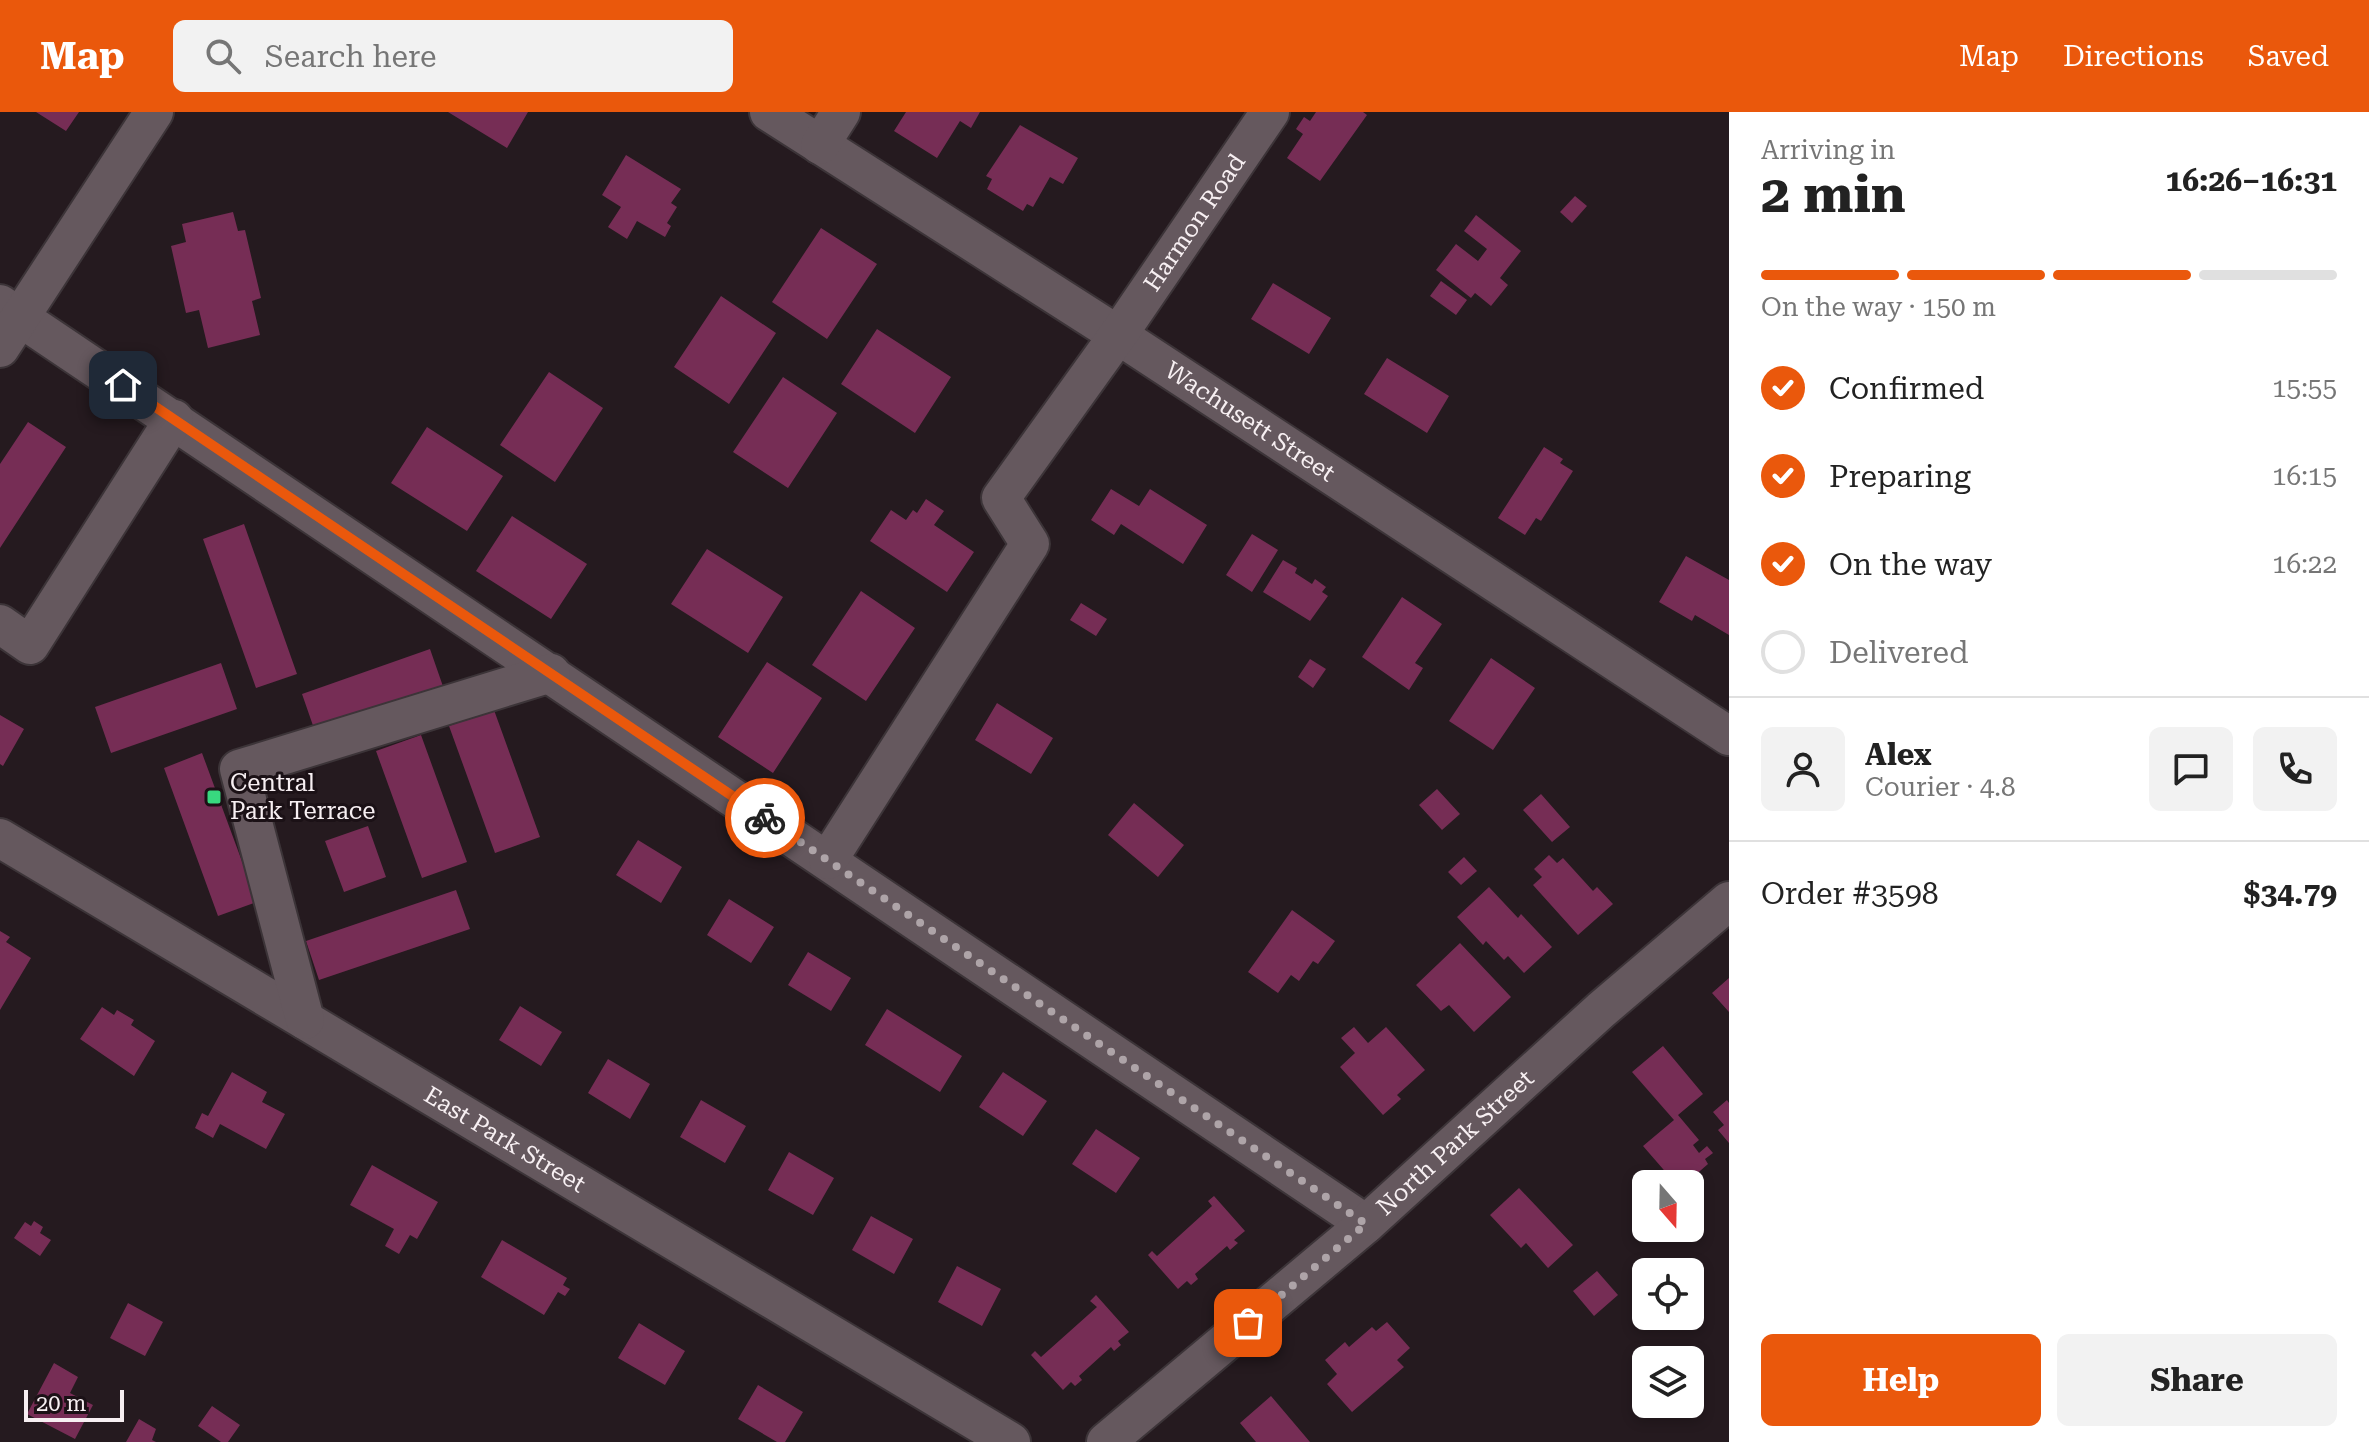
<!DOCTYPE html>
<meta charset="utf-8">
<style>
:root{--surface:#fff;--page:#f2f2f2;--text:#222;--muted:#767676;--line:#e0e0e0;--accent:#ea580c}
body{margin:0;font-family:"Roboto Serif",serif;background:var(--page);color:var(--text);height:100vh;display:flex;flex-direction:column;font-size:30px;white-space:nowrap}
*{box-sizing:border-box;margin:0}
p{font-size:26px;color:var(--muted)}
.icon{flex:none;width:44px;height:44px;fill:none;stroke:currentColor;stroke-width:2;stroke-linecap:round;stroke-linejoin:round}
.map{position:relative;flex:1;overflow:hidden}
.details{display:flex;flex-direction:column;background:var(--surface);width:640px}
.details>*{flex:none}
.needle{width:52px;rotate:160deg}
.controls{position:absolute;left:1632px;top:1058px;display:grid;gap:16px}
.controls a{display:grid;place-items:center;width:72px;height:72px;border-radius:12px;background:var(--surface);box-shadow:0 4px 12px #0003;font-size:40px}
.scale{position:absolute;left:24px;bottom:20px;width:100px;box-sizing:border-box;padding-left:8px;border:4px solid #f7eff2;border-top:0;font-size:22px;line-height:28px;white-space:nowrap;color:#f7eff2;-webkit-text-stroke:6px #1b1116;paint-order:stroke}
.pin{position:absolute;display:grid;place-items:center;width:68px;height:68px;color:#fff;margin:-34px;border-radius:16px;box-shadow:0 4px 12px #0006}
.courier{position:absolute;display:grid;place-items:center;width:80px;height:80px;margin:-40px;border:6px solid #ea580c;border-radius:50%;background:#fff;color:#222;box-shadow:0 2px 10px #0007}
.overview em{font-style:normal;font-weight:700}
.overview div{display:flex;flex-direction:column-reverse}
.overview{display:flex;align-items:center;justify-content:space-between;height:136px;padding:0 32px}
h1{font-size:52px;font-weight:700;line-height:60px}
.bar{display:grid;grid-template-columns:repeat(4,1fr);gap:12px 8px;align-content:center;height:96px;padding:0 32px}
.bar i{height:10px;border-radius:6px;background:var(--line)}
.bar .active{background:var(--accent)}
.bar p{grid-column:span 4}
.line{display:flex;align-items:center;gap:20px;padding:0 32px;border-top:2px solid var(--line)}
.line div{flex:1}
.round{display:grid;place-items:center;flex:none;width:84px;height:84px;border-radius:12px;background:var(--page)}
ol{padding:0 32px;list-style:none}
li{display:flex;align-items:center;gap:24px;height:88px}
li p{margin-inline-start:auto}
li .icon{padding:8px;border-radius:50%;background:var(--accent);color:#fff;stroke-width:4}
li:last-child{color:var(--muted)}
li i{width:44px;height:44px;border:4px solid var(--line);border-radius:50%}
.button{display:flex;gap:16px;margin-top:auto;padding:16px 32px}
.button a{flex:1;height:92px;border-radius:12px;background:var(--accent);color:#fff;font-size:32px;font-weight:700;line-height:92px;text-align:center}
.button a+a{background:var(--page);color:var(--text)}
header{display:flex;align-items:center;gap:48px;box-sizing:border-box;height:112px;padding:0 40px;background:var(--accent);color:#fff}
header strong{font-size:38px}
nav{display:flex;gap:44px;margin-inline-start:auto;font-size:28px}
.search{width:560px;height:72px;background:var(--page);display:flex;align-items:center;gap:20px;box-sizing:border-box;padding:0 28px;border-radius:12px;color:var(--muted);font-size:30px}
main{display:flex;flex:1;min-height:0}
.map>svg:first-child{display:block}
.building{fill:#762d55}
.lines{fill:none;stroke-linecap:round;stroke-linejoin:round}
.minor-casing{stroke:#3c3438;stroke-width:42}
.minor{stroke:#65585e;stroke-width:38}
.done{stroke:#aea4a8;stroke-width:8;stroke-dasharray:0 14.4}
.route{stroke:#ea580c;stroke-width:10}
.poi-dot{fill:#38d87f;stroke:#1b1116;stroke-width:3}
.labels{text-anchor:middle;stroke-width:6;stroke-linejoin:round;paint-order:stroke}
.street-label{font-size:24px;fill:#f7eff2;stroke:#1b1116}
.poi-label{font-size:24px;fill:#f7eff2;stroke:#1b1116;text-anchor:start}
</style>
<header>
<strong>Map</strong>
<div class="search"><svg class="icon" aria-label="search" viewBox="0 0 24 24"><circle cx="10" cy="10" r="6"/><path d="M15 15l6 6"/></svg>Search here</div>
<nav><a>Map</a><a>Directions</a><a>Saved</a></nav>
</header>
<main>
<div class="map">
<svg width="1729" height="1330" viewBox="0 0 1729 1330">
<rect width="100%" height="100%" fill="#251a1f"/>
<path class="building" d="M36,0H79L66,19Z
M448,0H528L507,36Z
M906,0H980L971,16L960,9L937,46L894,19Z
M1316,0H1363L1367,3L1320,69L1287,46L1303,22L1296,17L1304,5L1310,9Z
M1020,13L1078,46L1063,72L1050,65L1033,95L1027,92L1023,99L987,77L992,67L986,64Z
M626,43L681,77L671,91L677,95L667,111L671,114L665,125L637,109L627,127L608,115L621,95L602,83Z
M1575,84L1587,94L1572,111L1560,100Z
M233,100L238,119L245,118L261,186L252,189L260,223L208,236L199,198L186,201L171,134L186,130L182,112Z
M1476,103L1521,139L1500,166L1508,173L1491,194L1475,181L1471,186L1436,158L1456,132L1478,149L1487,137L1464,119Z
M821,116L877,152L827,227L772,190Z
M1441,169L1467,188L1456,203L1430,184Z
M1273,171L1331,206L1309,242L1251,207Z
M721,184L776,221L729,292L674,255Z
M877,217L951,265L915,321L841,272Z
M1387,246L1449,284L1427,321L1364,282Z
M549,260L603,296L555,370L500,333Z
M783,265L837,301L788,376L733,340Z
M28,310L66,335L0,436V352Z
M427,315L503,364L467,419L391,371Z
M1544,335L1563,347L1560,351L1573,359L1541,409L1536,406L1525,423L1498,406Z
M1111,377L1139,394L1150,377L1207,413L1183,452L1121,412L1114,423L1091,408Z
M926,387L944,399L934,413L974,440L947,480L870,429L891,398L906,408L913,398L917,401Z
M512,404L587,452L551,507L476,459Z
M244,412L297,562L256,576L203,427Z
M1252,422L1278,438L1252,480L1226,463Z
M707,437L783,485L748,541L671,492Z
M1686,444L1729,468V523L1695,503L1692,509L1659,490Z
M1283,448L1297,456L1295,461L1312,472L1315,467L1326,475L1322,480L1328,484L1310,509L1263,480Z
M861,479L915,516L866,589L812,553Z
M1402,485L1442,512L1415,551L1423,556L1409,578L1362,545Z
M1081,491L1107,507L1096,524L1070,508Z
M430,537L446,583L318,628L302,582Z
M1491,546L1535,576L1493,638L1449,609Z
M1310,547L1326,557L1313,576L1298,565Z
M767,550L822,586L773,661L718,625Z
M221,551L237,597L111,641L95,595Z
M997,591L1053,626L1031,662L975,628Z
M494,598L540,725L495,741L449,614Z
M0,603L24,617L3,654L0,652Z
M421,623L467,750L422,766L376,639Z
M202,641L257,790L218,804L164,656Z
M1437,677L1460,702L1442,718L1419,693Z
M1541,682L1570,715L1552,730L1523,698Z
M1134,691L1184,733L1158,765L1108,723Z
M368,714L386,765L344,780L325,729Z
M638,728L682,755L661,791L616,763Z
M1549,743L1557,751L1563,746L1593,779L1597,775L1613,792L1578,823L1533,773L1542,765L1534,757Z
M1464,745L1477,759L1461,773L1448,760Z
M1489,775L1518,806L1521,802L1552,835L1524,861L1508,844L1504,848L1486,829L1483,833L1457,805Z
M456,778L470,817L319,868L306,829Z
M729,787L774,815L751,851L707,823Z
M1292,798L1335,829L1318,852L1313,849L1299,869L1291,863L1278,881L1248,860Z
M0,819L10,825L6,830L31,846L0,898Z
M1460,831L1511,885L1474,920L1449,893L1441,899L1416,873Z
M808,840L851,866L831,899L788,873Z
M1729,866V900L1712,881Z
M520,894L562,920L541,954L499,928Z
M102,895L114,903L117,898L134,908L131,913L155,929L134,964L80,927Z
M887,897L962,944L940,980L865,933Z
M1354,915L1368,931L1386,915L1425,958L1397,983L1401,987L1383,1003L1340,955L1355,941L1341,926Z
M1663,934L1703,982L1678,1003L1699,1028L1693,1033L1699,1041L1707,1034L1713,1041L1705,1047L1708,1052L1685,1072H1676L1643,1034L1674,1008L1632,960Z
M608,947L650,972L630,1007L588,981Z
M232,960L267,980L262,990L285,1002L266,1037L220,1012L213,1026L195,1016L202,1001L208,1004Z
M1003,960L1047,989L1023,1024L979,995Z
M701,988L746,1014L725,1051L680,1025Z
M1727,988L1729,991V1031L1718,1018L1724,1013L1713,1000Z
M1096,1017L1140,1046L1116,1081L1072,1052Z
M789,1040L834,1066L813,1103L768,1078Z
M372,1053L438,1090L417,1127L410,1123L399,1142L385,1134L394,1117L350,1093Z
M1519,1076L1573,1133L1548,1156L1526,1131L1521,1136L1490,1103Z
M1214,1084L1245,1119L1234,1128L1238,1131L1230,1138L1227,1134L1195,1162L1198,1167L1191,1173L1187,1169L1178,1177L1148,1143L1152,1139L1157,1144L1212,1094L1208,1089Z
M871,1104L913,1127L894,1162L852,1138Z
M34,1109L43,1115L40,1121L51,1128L40,1144L14,1126L25,1110L31,1114Z
M502,1128L567,1166L563,1173L570,1177L565,1184L558,1180L544,1203L481,1165Z
M957,1154L1001,1177L982,1214L938,1190Z
M1597,1159L1618,1183L1594,1204L1573,1179Z
M1096,1183L1129,1220L1118,1229L1121,1233L1114,1239L1111,1235L1079,1264L1082,1268L1075,1274L1071,1270L1063,1278L1031,1243L1035,1239L1041,1245L1097,1195L1090,1189Z
M128,1191L163,1210L145,1244L110,1226Z
M1387,1210L1410,1236L1397,1248L1404,1255L1352,1300L1327,1272L1337,1262L1325,1248L1345,1230L1349,1235L1372,1215L1376,1219Z
M639,1211L685,1239L665,1273L618,1246Z
M54,1251L78,1265L70,1281L93,1293L75,1327L27,1302Z
M758,1273L803,1300L785,1330H777L738,1307Z
M1271,1284L1310,1330H1256L1240,1311Z
M212,1294L240,1313L228,1330H221L198,1314Z
M139,1307L156,1317L152,1328L156,1330H126Z"/>
<g class="lines">
<g class="minor-casing">
<g id="minor">
<path id="s1" d="M769,0L1118,223L1729,624"/>
<path d="M820,33L841,0"/>
<path d="M0,192L1366,1112"/>
<path d="M0,236L154,0"/>
<path d="M0,512L30,533L174,307"/>
<path id="s2" d="M0,726L1011,1330"/>
<path id="s3" d="M828,748L1030,432L1001,386L1118,223L1270,0"/>
<path d="M305,908L239,657L551,561"/>
<path id="s4" d="M1106,1330L1366,1112L1601,898L1729,789"/>
</g>
</g>
<use href="#minor" class="minor"/>
</g>
<g class="lines">
<path class="done" d="M765,706L1366,1112L1248,1211"/>
<path class="route" d="M123,273L765,706"/>
</g>
<rect class="poi-dot" x="206" y="677" width="16" height="16" rx="4"/>
<g class="labels">
<g class="street-label">
<text dy="8" stroke="none"><textPath href="#s3" startOffset="766">Harmon Road</textPath></text>
<text dy="8" stroke="none"><textPath href="#s1" startOffset="572">Wachusett Street</textPath></text>
<text dy="8" stroke="none"><textPath href="#s2" startOffset="588">East Park Street</textPath></text>
<text dy="8" stroke="none"><textPath href="#s4" startOffset="460">North Park Street</textPath></text>
</g>
<g class="poi-label">
<text x="230" y="679">Central<tspan x="230" dy="28">Park Terrace</tspan></text>
</g>
</g>
</svg>
<div class="controls">
<a><svg class="needle" viewBox="-14 -14 28 28"><path d="M0-13l5 13h-10z" fill="#e53935"/><path d="M0 13l5-13h-10z" fill="#767676"/></svg></a>
<a><svg class="icon" aria-label="locate" viewBox="0 0 24 24"><circle cx="12" cy="12" r="6"/><path d="M12 2v4M12 18v4M2 12h4M18 12h4"/></svg></a>
<a><svg class="icon" aria-label="layers" viewBox="0 0 24 24"><path d="M12 4l9 5-9 5-9-5zM3 14l9 5 9-5"/></svg></a>
</div>
<div class="scale">20 m</div>
<div class="pin" style="left:1248px;top:1211px;background:#ea580c"><svg class="icon" aria-label="bag" viewBox="0 0 24 24"><path d="M5 8h14l-1 12H6zM9 8a3 3 0 0 1 6 0"/></svg></div>
<div class="pin" style="left:123px;top:273px;background:#1f2937"><svg class="icon" aria-label="home" viewBox="0 0 24 24"><path d="M3 11l9-7 9 7M6 9v11h12V9"/></svg></div>
<div class="courier" style="left:765px;top:706px"><svg class="icon" aria-label="bike" viewBox="0 0 24 24"><circle cx="6" cy="16" r="4"/><circle cx="18" cy="16" r="4"/><path d="M6 16l4-8h5l3 8M10 8l3 8H6M13 5h3"/></svg></div>
</div>
<section class="details">
<div class="overview"><div><h1>2 min</h1><p>Arriving in</p></div><em>16:26–16:31</em></div>
<div class="bar"><i class="active"></i><i class="active"></i><i class="active"></i><i></i><p>On the way · 150 m</p></div>
<ol>
<li><svg class="icon" aria-label="check" viewBox="0 0 24 24"><path d="M5 12l5 5 9-10"/></svg>Confirmed<p>15:55</p></li>
<li><svg class="icon" aria-label="check" viewBox="0 0 24 24"><path d="M5 12l5 5 9-10"/></svg>Preparing<p>16:15</p></li>
<li><svg class="icon" aria-label="check" viewBox="0 0 24 24"><path d="M5 12l5 5 9-10"/></svg>On the way<p>16:22</p></li>
<li><i></i>Delivered</li>
</ol>
<div class="line" style="height:144px"><a class="round"><svg class="icon" aria-label="person" viewBox="0 0 24 24"><circle cx="12" cy="8" r="4"/><path d="M4 21q1-7 8-7t8 7"/></svg></a><div><b>Alex</b><p>Courier · 4.8</p></div><a class="round"><svg class="icon" aria-label="chat" viewBox="0 0 24 24"><path d="M4 5h16v11H9l-5 4z"/></svg></a><a class="round"><svg class="icon" aria-label="phone" viewBox="0 0 24 24"><path d="M5 4h4l2 5-3 2q2 4 5 5l2-3 5 2v4C11 20 4 13 5 4z"/></svg></a></div>
<div class="line" style="height:104px"><div>Order #3598</div><b>$34.79</b></div>
<div class="button"><a>Help</a><a>Share</a></div>
</section>
</main>
